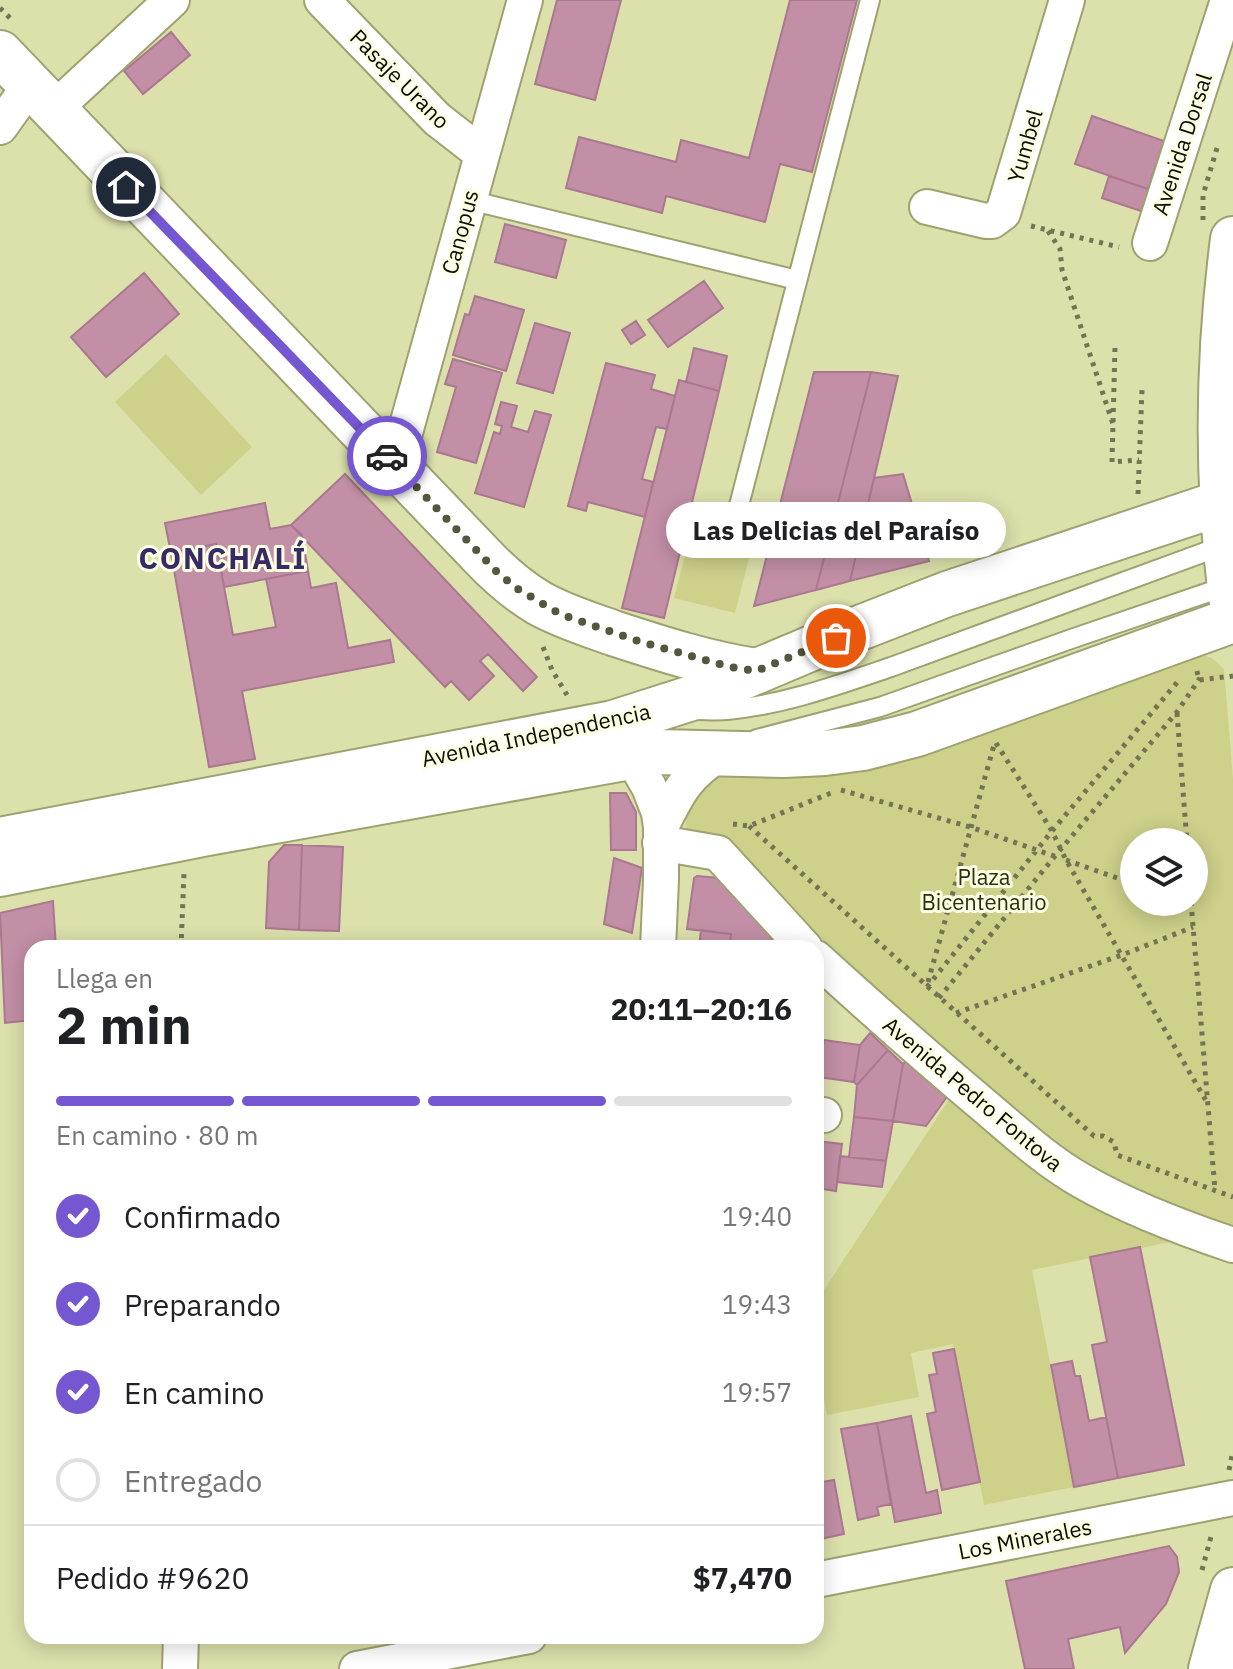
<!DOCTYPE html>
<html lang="es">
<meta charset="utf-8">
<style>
:root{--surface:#fff;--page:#f6f6f6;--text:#202124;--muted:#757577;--line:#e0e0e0;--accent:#7557d1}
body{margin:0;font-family:"IBM Plex Sans",sans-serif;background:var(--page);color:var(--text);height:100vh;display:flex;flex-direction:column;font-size:30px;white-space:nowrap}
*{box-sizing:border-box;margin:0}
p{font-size:26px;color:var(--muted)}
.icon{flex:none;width:44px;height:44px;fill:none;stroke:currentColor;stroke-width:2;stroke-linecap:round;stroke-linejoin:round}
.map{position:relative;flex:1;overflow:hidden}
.sheet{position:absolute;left:24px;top:940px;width:800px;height:704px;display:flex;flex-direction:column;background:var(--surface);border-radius:24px;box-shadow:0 4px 20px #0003}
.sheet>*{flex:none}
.controls{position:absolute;left:1120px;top:828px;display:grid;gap:16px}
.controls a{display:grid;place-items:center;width:88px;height:88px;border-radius:50%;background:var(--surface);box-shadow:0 4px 20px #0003;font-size:40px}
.pin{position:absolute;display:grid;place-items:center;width:68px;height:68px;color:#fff;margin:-34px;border:4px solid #fff;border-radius:50%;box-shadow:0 2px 8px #0007}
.courier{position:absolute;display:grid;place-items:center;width:80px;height:80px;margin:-40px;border:6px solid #7557d1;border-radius:50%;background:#fff;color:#222;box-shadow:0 2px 10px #0007}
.bubble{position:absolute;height:56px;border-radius:28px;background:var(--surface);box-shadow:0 4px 20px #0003;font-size:26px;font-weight:700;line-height:56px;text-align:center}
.headline em{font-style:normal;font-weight:700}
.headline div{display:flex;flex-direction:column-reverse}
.headline{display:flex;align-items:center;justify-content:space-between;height:136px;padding:0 32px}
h1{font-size:52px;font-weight:700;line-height:60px}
.bar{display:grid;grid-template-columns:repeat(4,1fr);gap:12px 8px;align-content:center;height:96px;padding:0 32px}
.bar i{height:10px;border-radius:6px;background:var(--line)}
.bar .on{background:var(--accent)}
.bar p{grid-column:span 4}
.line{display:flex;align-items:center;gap:20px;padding:0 32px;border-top:2px solid var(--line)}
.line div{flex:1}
ol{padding:0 32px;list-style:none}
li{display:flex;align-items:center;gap:24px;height:88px}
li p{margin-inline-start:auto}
li .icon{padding:8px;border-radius:50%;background:var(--accent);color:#fff;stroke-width:4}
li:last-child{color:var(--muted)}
li i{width:44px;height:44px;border:4px solid var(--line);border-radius:50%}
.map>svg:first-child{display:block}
.green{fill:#ced18a;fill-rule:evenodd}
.building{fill:#c28fa6;stroke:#aa788f;stroke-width:2}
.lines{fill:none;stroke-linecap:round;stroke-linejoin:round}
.lane-casing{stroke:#9fa270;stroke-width:22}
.street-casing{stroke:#9fa270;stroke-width:38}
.secondary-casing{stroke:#9fa270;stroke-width:48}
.primary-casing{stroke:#9fa270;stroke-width:48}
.path{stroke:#727454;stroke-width:5;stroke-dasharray:4 6;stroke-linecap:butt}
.lane{stroke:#fff;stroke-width:18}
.street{stroke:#fff;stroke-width:34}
.secondary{stroke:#fff;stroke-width:44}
.primary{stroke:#fff;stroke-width:44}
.done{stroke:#55563c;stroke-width:8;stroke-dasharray:0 14.4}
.route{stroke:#7557d1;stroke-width:10}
.labels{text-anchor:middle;stroke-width:6;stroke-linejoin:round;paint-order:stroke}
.street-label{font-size:22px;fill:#0c0c00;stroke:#fcffe4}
.park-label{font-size:22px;fill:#2e2f0b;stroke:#fcffe4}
.district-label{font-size:30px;font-weight:bold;letter-spacing:2px;fill:#382a65;stroke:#fcffe4}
</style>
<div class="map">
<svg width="1233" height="1669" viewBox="0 0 1233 1669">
<rect width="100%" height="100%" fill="#dce0ab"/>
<path class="green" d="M166,354L252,447L201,495L115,402Z
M691,532L752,547L735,613L674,598Z
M1202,655L1212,658L1224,669L1233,779V1227L1172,1209L1071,1162L891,1008L723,848L685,829C686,827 686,818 686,816C692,801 711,778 724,769L860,773ZM1134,842H1194V902H1134Z
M950,1098L1175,1241L1032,1270L1074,1487L984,1505L953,1344L911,1353L919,1397L827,1415L816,1357V1302Z"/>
<path class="building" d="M557,0H621L595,100L535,84Z
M790,0H857L812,172L780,164L765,222L666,196L662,213L566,188L579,137L676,162L681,140L749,158Z
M171,32L190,55L143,94L124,71Z
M1092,116L1164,141L1148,189L1075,164Z
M1109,176L1157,192L1150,214L1102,198Z
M505,224L566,240L556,278L495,262Z
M144,273L179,314L106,377L71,337Z
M704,281L723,308L668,347L648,320Z
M475,296L524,310L506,371L453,355L465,314L469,315Z
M636,321L645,335L631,344L622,330Z
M535,323L570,333L553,393L517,383Z
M694,348L727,356L719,391L686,382Z
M453,359L502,373L476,463L437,452L456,387L445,384Z
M606,363L655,375L651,389L675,396L667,429L656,427L642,479L653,482L645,517L588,502L586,511L568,506Z
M814,372H871L816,590L754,606Z
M871,372L898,376L850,581L816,590Z
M679,380L719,391L664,618L622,608Z
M501,402L517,406L511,427L528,432L535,411L551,415L524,507L475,493L494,432L500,434L502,426L495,424Z
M345,474L537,677L523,691L488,654L480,661L494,676L469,700L451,681L445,687L291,525Z
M903,474L929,561L850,581L874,478Z
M265,503L270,529L291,525L302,535L308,571L224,587L216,544L171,553L165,523Z
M216,544L233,635L276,627L266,579L308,571L311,588L336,583L348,648L390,640L394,662L242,691L255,759L209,767L171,553Z
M610,793H626L636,812V850H611Z
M284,845H302L299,930L266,928L269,862Z
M302,845L343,847L339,931L299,930Z
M614,858L642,868L632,933L604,924Z
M697,876L720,878L786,948H730L731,934L687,929L694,878Z
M53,901L56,948H32V1020L5,1023L0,913Z
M701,930L731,934L730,948H699Z
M870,1033L888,1050L857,1085L854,1082L860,1045Z
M816,1039L824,1040L817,1084H816Z
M824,1040L860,1045L854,1082L818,1077Z
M888,1050L903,1064L893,1121L854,1117L857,1085Z
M909,1059L949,1094L926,1126L893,1121L903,1064Z
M854,1117L893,1121L886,1161L849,1157Z
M816,1141L842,1144L836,1191L823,1189L822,1205H816Z
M840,1156L886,1161L882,1187L837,1182Z
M1140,1247L1184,1465L1118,1478L1092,1345L1107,1342L1090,1257Z
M954,1349L980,1482L942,1490L927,1414L936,1412L929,1375L937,1374L933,1353Z
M1072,1361L1075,1376H1080L1089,1421L1106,1417L1118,1478L1074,1487L1051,1365Z
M911,1416L926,1493L937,1490L941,1513L895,1522L877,1423Z
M877,1423L891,1504L877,1507L879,1515L858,1520L841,1429Z
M834,1480L844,1534L816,1540V1483Z
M1169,1546L1177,1557L1179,1572L1166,1604L1125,1653L1120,1627L1068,1639L1074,1669H1025L1006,1581Z"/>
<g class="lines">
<g class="lane-casing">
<path id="lane" d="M469,200L797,280
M736,517L870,0
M696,710C706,710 717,711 727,710C783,705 838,685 891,667L1227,544
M757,739L880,707L1074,638L1230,585"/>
</g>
<g class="street-casing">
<path id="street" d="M322,0L437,119L482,154
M53,110L172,0
M0,127L30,85
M927,207L986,221H992L1003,213L1067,0
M1150,243L1228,0
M396,465L525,0
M621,738L649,787L659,813L661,827V880L658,948
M661,827C678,792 687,774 721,753
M660,843L718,853L805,948
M816,958C870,1007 925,1056 981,1103C1013,1130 1045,1160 1082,1181C1129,1208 1182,1228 1233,1245
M816,1114L824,1115
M816,1580L1233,1498
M180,1669L181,1636
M357,1669L529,1636"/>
</g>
<g class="secondary-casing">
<path id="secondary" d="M0,53L482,556C499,574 517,590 539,603C562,616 588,624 613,633C659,648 708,664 756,671"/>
</g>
<g class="primary-casing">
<path id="primary" d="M1233,239C1217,363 1216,487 1233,611
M0,840L613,723L698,696L857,629L947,594L1233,499
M0,874L208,833L658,752L784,755L825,753L863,748L917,734L1233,620
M1211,1669L1233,1590"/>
</g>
<path class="path" d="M0,8L10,18
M1203,220V195L1217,148
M1031,226L1119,247
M1048,231L1060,249L1062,270L1113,424
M1115,348L1112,462L1139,460
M1138,494L1142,389
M543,647L552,670L567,695
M1197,671L1199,680L1233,676
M1177,713L1187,842
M996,743L1052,831L1066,860L1208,1104
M841,790L970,827L1057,857
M733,824L749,826L836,791
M749,826L1094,1136H1103L1114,1142L1117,1155L1233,1197
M1066,860L1134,884
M1191,902L1215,1190
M181,948L184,873
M928,982L994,745
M927,987L1052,831L1180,679
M939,998L1055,856L1177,712L1200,678
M956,1013L1122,955L1193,927
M1229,1470L1233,1451
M1202,1570L1212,1533"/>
<use href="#lane" class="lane"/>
<use href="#street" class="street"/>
<use href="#secondary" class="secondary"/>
<use href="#primary" class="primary"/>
</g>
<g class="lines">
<path class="done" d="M387,456L498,573L518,589L560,614L638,641L730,667L756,671L836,638"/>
<path class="route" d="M126,187L387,456"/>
</g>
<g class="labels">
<g class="street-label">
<text transform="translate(400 79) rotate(45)" y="8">Pasaje Urano</text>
<text transform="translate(1182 144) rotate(-72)" y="8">Avenida Dorsal</text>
<text transform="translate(1025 146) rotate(-74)" y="8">Yumbel</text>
<text transform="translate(460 232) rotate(-75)" y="8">Canopus</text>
<text transform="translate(536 735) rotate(-12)" y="8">Avenida Independencia</text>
<text transform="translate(973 1094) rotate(40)" y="8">Avenida Pedro Fontova</text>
<text transform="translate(1025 1539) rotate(-11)" y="8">Los Minerales</text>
</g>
<g class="park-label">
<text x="984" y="885">Plaza<tspan x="984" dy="25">Bicentenario</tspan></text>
</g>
<g class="district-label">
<text x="223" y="569">CONCHALÍ</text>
</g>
</g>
</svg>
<div class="controls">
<a><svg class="icon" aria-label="layers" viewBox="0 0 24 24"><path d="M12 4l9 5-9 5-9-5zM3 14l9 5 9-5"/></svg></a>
</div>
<div class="pin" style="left:836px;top:638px;background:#ea580c"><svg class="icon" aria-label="bag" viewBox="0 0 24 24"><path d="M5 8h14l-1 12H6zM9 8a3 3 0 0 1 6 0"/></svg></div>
<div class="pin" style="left:126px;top:187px;background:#1f2937"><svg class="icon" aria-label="home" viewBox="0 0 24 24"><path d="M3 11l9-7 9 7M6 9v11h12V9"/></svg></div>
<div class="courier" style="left:387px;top:456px"><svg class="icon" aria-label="car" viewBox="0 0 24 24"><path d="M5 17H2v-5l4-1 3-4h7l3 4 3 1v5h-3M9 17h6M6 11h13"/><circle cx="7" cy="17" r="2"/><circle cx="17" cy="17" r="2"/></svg></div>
<div class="bubble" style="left:666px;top:502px;width:340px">Las Delicias del Paraíso</div>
<section class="sheet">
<div class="headline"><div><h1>2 min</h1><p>Llega en</p></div><em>20:11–20:16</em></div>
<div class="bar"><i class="on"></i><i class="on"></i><i class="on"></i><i></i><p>En camino · 80 m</p></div>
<ol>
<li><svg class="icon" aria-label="check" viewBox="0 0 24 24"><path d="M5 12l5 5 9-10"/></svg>Confirmado<p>19:40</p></li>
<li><svg class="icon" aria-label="check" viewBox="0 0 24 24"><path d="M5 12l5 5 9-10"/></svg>Preparando<p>19:43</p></li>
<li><svg class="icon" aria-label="check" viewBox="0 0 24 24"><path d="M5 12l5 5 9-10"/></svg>En camino<p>19:57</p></li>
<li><i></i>Entregado</li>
</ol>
<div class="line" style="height:104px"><div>Pedido #9620</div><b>$7,470</b></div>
</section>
</div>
